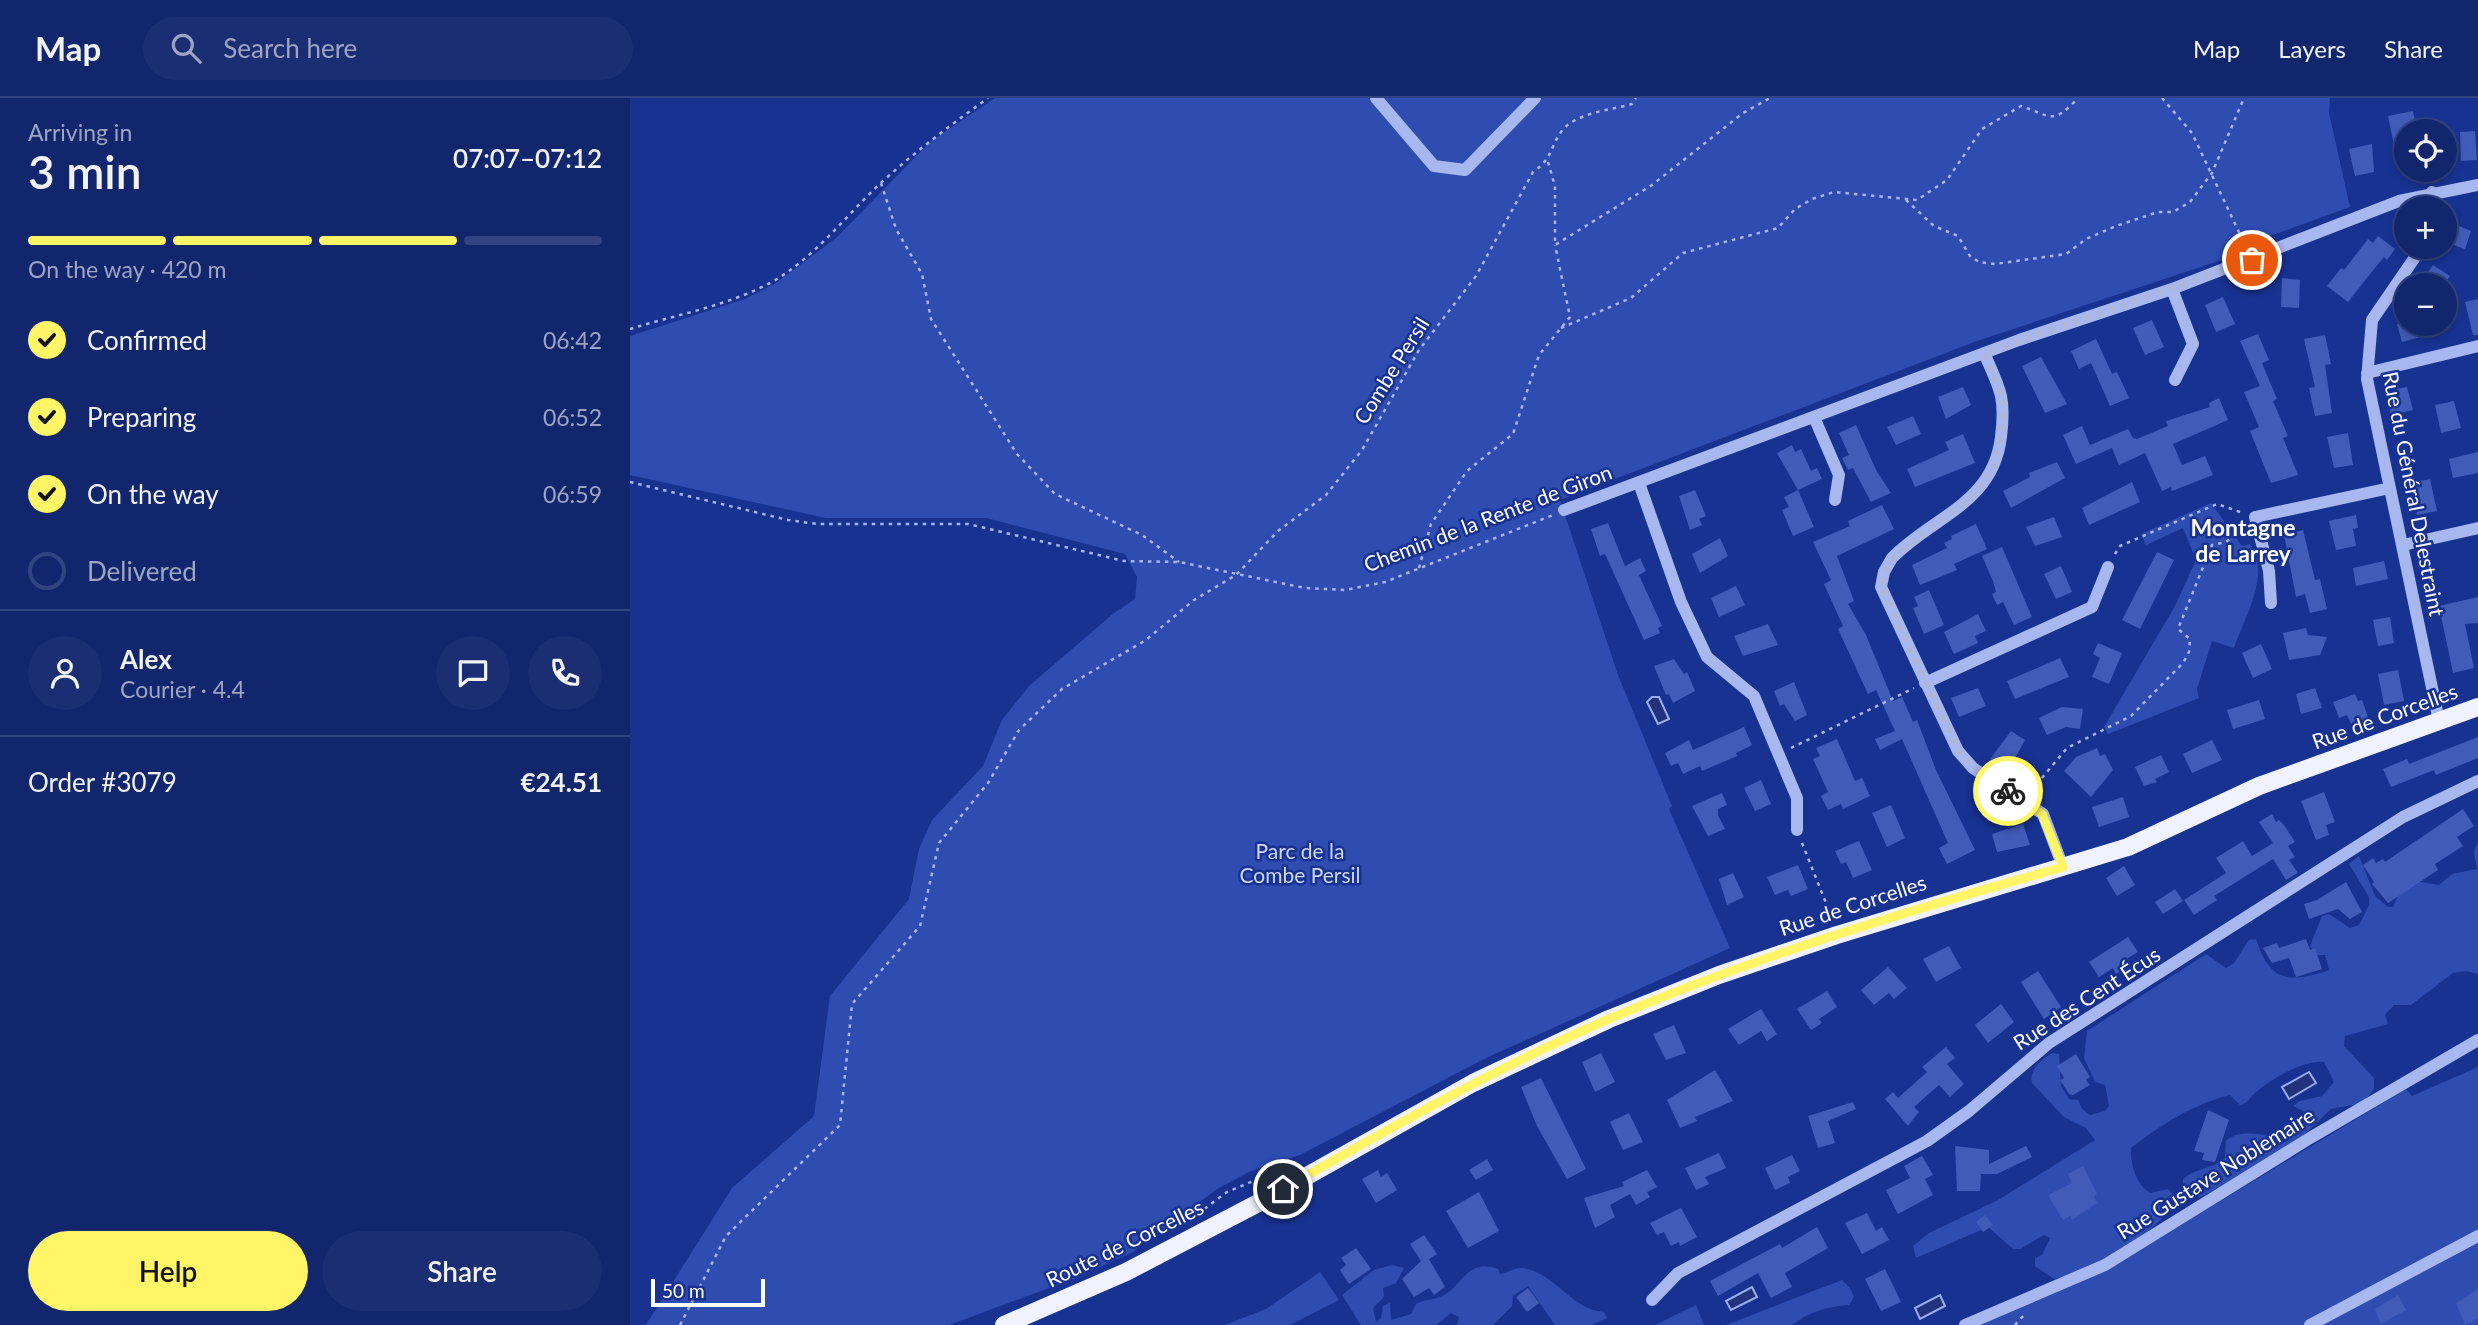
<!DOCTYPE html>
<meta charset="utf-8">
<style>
:root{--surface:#12266e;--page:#1b2e73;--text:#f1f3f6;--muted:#9ca5c2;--line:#314381;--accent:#fff566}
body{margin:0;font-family:Lato,sans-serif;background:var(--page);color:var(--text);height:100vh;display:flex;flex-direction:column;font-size:26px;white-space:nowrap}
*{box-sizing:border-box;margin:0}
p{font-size:23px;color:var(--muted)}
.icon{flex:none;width:38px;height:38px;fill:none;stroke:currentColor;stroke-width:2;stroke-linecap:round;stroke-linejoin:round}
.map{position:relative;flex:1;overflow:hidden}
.details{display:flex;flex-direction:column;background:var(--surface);width:630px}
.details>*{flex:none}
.fabs{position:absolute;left:1764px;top:21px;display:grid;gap:14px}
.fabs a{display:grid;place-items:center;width:63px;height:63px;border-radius:50%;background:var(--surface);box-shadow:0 4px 10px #0003,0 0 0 2px var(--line);font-size:35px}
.scale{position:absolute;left:21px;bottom:18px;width:114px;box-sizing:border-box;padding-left:7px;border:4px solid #fff;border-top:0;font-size:19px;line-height:24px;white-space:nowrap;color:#fff;-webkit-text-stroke:5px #183292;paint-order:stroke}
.pin{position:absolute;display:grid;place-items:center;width:60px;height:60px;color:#fff;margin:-30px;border:4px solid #fff;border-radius:50%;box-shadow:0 2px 7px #0007}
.courier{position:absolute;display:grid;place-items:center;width:70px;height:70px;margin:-35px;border:5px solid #fff566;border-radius:50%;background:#fff;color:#222;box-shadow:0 2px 9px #0007}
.headline em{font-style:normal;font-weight:600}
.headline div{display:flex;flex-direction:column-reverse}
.headline{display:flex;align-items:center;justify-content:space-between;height:119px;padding:0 28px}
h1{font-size:46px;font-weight:600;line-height:52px}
.bar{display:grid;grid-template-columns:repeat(4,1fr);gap:10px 7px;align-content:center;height:84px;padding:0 28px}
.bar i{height:9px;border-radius:5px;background:var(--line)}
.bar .on{background:var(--accent)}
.bar p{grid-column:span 4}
.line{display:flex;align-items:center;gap:18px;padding:0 28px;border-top:2px solid var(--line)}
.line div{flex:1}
.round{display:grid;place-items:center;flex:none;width:74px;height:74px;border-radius:37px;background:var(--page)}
ol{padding:0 28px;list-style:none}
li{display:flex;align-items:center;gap:21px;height:77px}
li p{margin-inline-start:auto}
li .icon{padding:7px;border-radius:50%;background:var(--accent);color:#111;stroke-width:4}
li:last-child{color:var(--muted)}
li i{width:38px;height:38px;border:4px solid var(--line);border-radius:50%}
.cta{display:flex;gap:14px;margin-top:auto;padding:14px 28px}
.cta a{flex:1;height:80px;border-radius:42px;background:var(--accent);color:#111;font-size:28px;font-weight:600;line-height:80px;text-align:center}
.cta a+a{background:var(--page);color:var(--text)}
header{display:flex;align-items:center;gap:42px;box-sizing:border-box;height:98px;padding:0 35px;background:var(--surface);border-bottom:2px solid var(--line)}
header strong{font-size:33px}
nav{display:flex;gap:38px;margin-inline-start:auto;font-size:24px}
.search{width:490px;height:63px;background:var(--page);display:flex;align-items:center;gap:18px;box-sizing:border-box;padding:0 24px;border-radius:38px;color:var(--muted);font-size:26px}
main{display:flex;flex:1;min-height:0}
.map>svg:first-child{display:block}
.green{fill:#2f4cb1}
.water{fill:#20337c;stroke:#9aaff2;stroke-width:2}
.building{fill:#415bb9}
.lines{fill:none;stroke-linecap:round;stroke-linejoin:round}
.path{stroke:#a7b8f0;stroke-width:2.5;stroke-dasharray:3.5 5;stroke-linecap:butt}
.minor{stroke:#a7b8f0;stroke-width:12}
.major{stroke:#f0f2ff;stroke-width:18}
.done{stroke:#aeb7d9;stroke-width:7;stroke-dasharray:0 12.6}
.route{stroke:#fff566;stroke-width:9}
.labels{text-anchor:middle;stroke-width:5;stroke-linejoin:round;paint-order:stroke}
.street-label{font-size:21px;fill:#fff;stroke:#183292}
.park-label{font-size:21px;fill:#ced8fb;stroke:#183292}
.neighbourhood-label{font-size:23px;font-weight:bold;fill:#fff;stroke:#183292}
</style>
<header>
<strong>Map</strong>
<div class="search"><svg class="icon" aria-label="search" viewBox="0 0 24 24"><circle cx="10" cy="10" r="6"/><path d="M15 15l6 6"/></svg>Search here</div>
<nav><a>Map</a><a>Layers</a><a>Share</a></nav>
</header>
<main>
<section class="details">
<div class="headline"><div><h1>3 min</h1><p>Arriving in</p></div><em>07:07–07:12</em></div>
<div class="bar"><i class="on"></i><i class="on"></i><i class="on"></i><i></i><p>On the way · 420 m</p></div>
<ol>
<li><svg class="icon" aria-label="check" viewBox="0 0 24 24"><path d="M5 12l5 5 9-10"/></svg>Confirmed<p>06:42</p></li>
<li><svg class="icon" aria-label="check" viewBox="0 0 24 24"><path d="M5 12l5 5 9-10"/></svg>Preparing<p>06:52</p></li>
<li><svg class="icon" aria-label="check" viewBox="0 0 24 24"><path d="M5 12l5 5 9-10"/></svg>On the way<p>06:59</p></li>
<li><i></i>Delivered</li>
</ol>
<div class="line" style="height:126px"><a class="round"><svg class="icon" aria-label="person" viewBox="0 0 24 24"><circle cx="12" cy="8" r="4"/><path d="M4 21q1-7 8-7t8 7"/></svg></a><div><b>Alex</b><p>Courier · 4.4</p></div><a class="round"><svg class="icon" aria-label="chat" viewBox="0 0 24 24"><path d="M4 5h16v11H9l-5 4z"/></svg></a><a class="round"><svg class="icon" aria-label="phone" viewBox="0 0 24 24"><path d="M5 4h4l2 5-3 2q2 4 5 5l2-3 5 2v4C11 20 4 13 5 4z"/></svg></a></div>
<div class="line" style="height:91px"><div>Order #3079</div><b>€24.51</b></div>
<div class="cta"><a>Help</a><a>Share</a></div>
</section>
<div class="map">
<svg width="1848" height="1227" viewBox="0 0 1848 1227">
<rect width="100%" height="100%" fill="#183292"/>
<path class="green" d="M365,0H1700L1699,15L1720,109L1615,147L1616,154L1347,243L930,402L988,577L1042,708L1039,711L1100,850L854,961L670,1057L621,1073L587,1091L503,1154L444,1181L319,1227H16L102,1090L184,1018L200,898L279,801L289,751L302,722L353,668L372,622L399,588L484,515L505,501L507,479L495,456L356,420H196L0,377V238L115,201L146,185L206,140L300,44Z
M1581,405L1612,448L1620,446C1642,474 1614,521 1604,550L1582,543L1567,591L1569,600L1478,636L1474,629L1545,508L1566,462L1553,430L1516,447L1511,436Z
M1848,743V876L1836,873L1823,875L1781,907H1764L1755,917L1758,926L1715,938L1714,948L1744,980V991L1733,1005L1701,1011L1664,1047L1571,1099L1559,1098L1553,1091V1081C1565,1070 1583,1071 1595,1060L1596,1043C1610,1029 1632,1039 1649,1037L1653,1028L1675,1020V1014L1663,1008L1670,1003L1692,998L1704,984L1694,964C1673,962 1638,982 1623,997C1617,1003 1618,1005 1610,1007L1600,997C1563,1006 1531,1027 1501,1050C1500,1066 1506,1086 1520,1095L1538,1091L1544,1098L1546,1107C1513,1141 1471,1172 1424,1181L1405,1168V1160L1412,1157L1420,1140L1414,1137L1390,1151H1383L1358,1129L1286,1160L1283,1148L1299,1135L1368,1102L1465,1042L1456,1030L1434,1019L1402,985C1399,971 1411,962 1422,955L1429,956L1431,988L1439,1001L1448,1002L1452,1011L1460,1017L1475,1013L1479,1008L1475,987L1465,984L1454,960L1457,933L1576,856L1596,870L1604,865L1619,842L1626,841C1640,885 1660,885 1699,872L1695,857H1686L1680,848L1692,818L1699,816L1720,830L1729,827L1739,807V799L1719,766L1729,758L1745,798L1758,809H1763L1774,784L1779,782L1809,787L1822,776L1847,771L1844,754Z
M1848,969V1227H1346L1473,1174L1776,991L1782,998Z
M762,1167L774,1170L766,1185L753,1190L754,1199L743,1210L746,1224L751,1220L753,1208L760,1205L761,1222L781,1216L786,1206C795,1201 804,1202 812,1198C833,1189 835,1160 868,1171L870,1176C877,1175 885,1169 892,1170C925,1174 941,1212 974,1214L977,1220L962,1227H925L898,1188L883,1198L882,1208L863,1227H827L829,1219L821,1215L806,1227H731L712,1197L744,1172Z
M690,1174L709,1202L660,1227H595L636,1211Z
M1212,1182L1220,1190L1224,1199L1219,1207C1200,1208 1178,1214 1162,1227H1096Z
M1066,1207L1074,1227H1025Z"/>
<path class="water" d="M1022,599H1029L1039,621L1028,626L1017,604Z
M1679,974L1686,985L1659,1001L1652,989Z
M1122,1189L1127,1199L1101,1212L1096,1203Z
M1310,1197L1315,1208L1290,1221L1285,1210Z"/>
<path class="building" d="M1783,13L1787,33H1776V44L1764,47L1758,18Z
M1845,33L1847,62L1831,63L1830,34Z
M1742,46L1744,74L1725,78L1719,51Z
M1817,123L1841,133L1835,151L1815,144Z
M1748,138L1765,151L1757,162L1754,159L1744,171L1718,204L1697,188L1711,170L1714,172L1738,141L1743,145Z
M1803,167L1820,178L1813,187H1789Z
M1652,180L1670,182L1669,210L1651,209Z
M1593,199L1605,226L1586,234L1575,207Z
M1848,201V237H1843L1835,204Z
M1522,222L1534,249L1515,257L1503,230Z
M1767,226H1788L1791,239L1772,244Z
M1628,236L1639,262L1632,265L1647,301L1643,303L1658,338L1653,340L1668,377L1641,385L1620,333L1629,329L1614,294L1630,288L1610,243Z
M1695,237L1701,266L1695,267L1702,315L1685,318L1679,290L1685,289L1674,241Z
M1466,241L1482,276L1487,274L1499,300L1480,308L1461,265L1449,271L1441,253Z
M1411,259L1437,306L1415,315L1392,268Z
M1333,289L1341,307L1316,321L1308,299Z
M1777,289L1783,312L1761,317L1756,293Z
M1589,300L1598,322L1543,346L1552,367L1575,358L1583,377L1542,393L1541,389L1532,393L1515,355L1489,367L1482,350L1446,366L1433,337L1452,328L1460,347L1498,331L1503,340L1507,341L1538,328L1536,323L1580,309L1579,305Z
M1824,303L1831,330L1811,335L1805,307Z
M1283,318L1291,336L1266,347L1257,329Z
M1226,327L1246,372L1261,395L1241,404L1223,370L1218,372L1212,360L1219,357L1209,335Z
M1718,335L1723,367L1704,370L1697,339Z
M1333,336L1345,365L1285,389L1277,371L1319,352L1315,344Z
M1162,347L1165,354L1171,351L1181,373L1187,370L1192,381L1168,392L1184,429L1163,438L1152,412L1159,409L1154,399L1168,392L1147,355Z
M1848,354V375L1823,380L1819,361Z
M1427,364L1435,380L1381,410L1373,393L1400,379L1399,375Z
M1800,381L1807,413L1787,417L1780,385Z
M1502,384L1510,404L1459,427L1452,410Z
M1065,392L1076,418L1069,421L1072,427L1060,432L1049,398Z
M1252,407L1264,431L1207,458L1224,503L1218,506L1236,537L1263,603L1272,599L1283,624L1287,622L1306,672L1345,752L1317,766L1309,750L1318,745L1272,641L1250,652L1245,641L1265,633L1246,592L1238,596L1208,531L1213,528L1194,486L1201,482L1183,444L1220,428L1218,423Z
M1726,417L1728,430L1723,431L1726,448L1706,452L1699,423Z
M1424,419L1432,439L1405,448L1396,429Z
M978,425L995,468L1010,460L1016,473L1009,477L1032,528L1028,530L1030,535L1014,542L975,456L970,458L961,431Z
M1346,426L1357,451L1324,466L1327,472L1290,487L1282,467L1317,450L1314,445L1322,441L1321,438Z
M1673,432L1685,482L1690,481L1697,511L1680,515L1675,496L1666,499L1654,437Z
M1090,440L1098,458L1070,475L1062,456Z
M1372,449L1402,519L1384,527L1373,504L1367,507L1362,496L1366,494L1363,483L1352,458Z
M1527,454L1544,462L1510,531L1492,522Z
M1754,463L1758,481L1726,488L1723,470Z
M1431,468L1442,494L1426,501L1414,476Z
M1106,488L1115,507L1089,519L1081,500Z
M1299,492L1314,527L1294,536L1283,510L1288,508L1284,499Z
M1848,499V525L1835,526L1844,570L1823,575L1809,508Z
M1348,516L1356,533L1345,538L1348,545L1324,556L1314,534Z
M1760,519L1764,545L1748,548L1743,522Z
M1138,526L1148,547L1113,558L1104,538Z
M1676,530L1678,537L1697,539L1690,557L1659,562L1653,535Z
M1468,545L1492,555L1479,586L1462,579L1470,560L1463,556Z
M1631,546L1642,571L1623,580L1612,555Z
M1430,560L1439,579L1385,601L1377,583Z
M1044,561L1054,576L1057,574L1065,593L1043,605L1039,596L1036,597L1024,568Z
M1768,572L1774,603L1754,607L1748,576Z
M1164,584L1177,617L1165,623L1154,606L1150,608L1144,593Z
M1348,590L1356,608L1329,619L1321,600Z
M1685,590L1692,610L1671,616L1666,596Z
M1725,596L1728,603L1732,602L1739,622L1722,628L1717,617L1709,620L1703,604Z
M1629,602L1635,621L1603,631L1597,612Z
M1432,609L1453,611L1450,631L1436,629L1417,637L1409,620Z
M1114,629L1122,647L1106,655L1107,658L1072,673L1070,668L1053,676L1048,665L1041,668L1035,655L1059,642L1063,652Z
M1381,633L1395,642L1378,673L1360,661Z
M1848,639V660L1806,677L1804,672L1761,689L1753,671L1777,661L1779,666Z
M1207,641L1225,683L1232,680L1240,698L1213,711L1211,706L1198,712L1191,698L1198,694L1183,661L1190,658L1186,650Z
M1582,642L1592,662L1562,675L1553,656Z
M1467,650L1470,658L1475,656L1483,672L1461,699L1434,673L1446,659Z
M1531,657L1539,674L1525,681L1527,684L1514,688L1505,669Z
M1131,682L1141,706L1125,713L1114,690Z
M1694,694L1705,724L1696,727L1699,737L1686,742L1671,703Z
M1092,695L1097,707L1088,711V717L1095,731L1078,738L1062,708Z
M1493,699L1499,719L1469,729L1462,709Z
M1261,707L1275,740L1257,749L1242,715Z
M1833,711L1844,728L1827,739L1833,748L1805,766L1808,772L1758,805L1742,786L1744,784L1733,767L1743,760L1746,765L1753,761L1755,764Z
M1642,716L1646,724L1649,722L1654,727L1665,744L1658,748L1665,759L1659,762L1668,775L1656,782L1643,761L1584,798L1587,802L1564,817L1554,802L1596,775L1586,760L1613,743L1622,758L1643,745L1629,724Z
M1393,726L1400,747L1367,754L1362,736Z
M1229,743L1242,772L1223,780L1216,764L1211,766L1205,753Z
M1168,767L1178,791L1161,798L1158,792L1145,797L1137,779Z
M1494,768L1505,787L1487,798L1476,780Z
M1103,775L1114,799L1097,807L1089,781Z
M1716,784L1732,814L1720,821L1708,811L1679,821L1674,806L1687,802Z
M1545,791L1553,803L1533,816L1525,804Z
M1498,839L1508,854L1495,862L1499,868L1486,876L1483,870L1469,879L1459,864Z
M1676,841L1680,852L1685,850L1692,871L1666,879L1659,860L1642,865L1633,850L1647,845L1649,850Z
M1319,848L1331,870L1306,884L1293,861Z
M1258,869L1277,890L1264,901L1259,895L1244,907L1231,892Z
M1408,873L1431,909L1414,921L1391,884Z
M1197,893L1207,909L1189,921L1192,925L1181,932L1167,911Z
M1371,906L1384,924L1358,945L1345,927Z
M1131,911L1147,936L1137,943L1131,933L1109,947L1098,931Z
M1044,927L1056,955L1036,962L1023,936Z
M1316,949L1325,960L1317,966L1334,986L1320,999L1309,987L1284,1009L1289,1014L1278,1028L1255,1001L1263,994L1268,1000L1297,974L1292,969Z
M971,955L985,984L965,994L952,964Z
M1446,956L1460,979L1456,982L1460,987L1443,997L1439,996L1430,982L1434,980L1427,968Z
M1085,972L1103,1003L1065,1019L1067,1023L1050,1030L1037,1002Z
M911,980L956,1071L937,1081L907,1028L891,989Z
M1223,1004L1226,1011L1198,1023L1205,1045L1188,1050L1178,1018Z
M1578,1012L1599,1022L1585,1064L1572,1062L1574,1055L1564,1053Z
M999,1015L1013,1044L993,1052L980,1024Z
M1325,1048L1359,1052V1066L1396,1048L1402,1059L1367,1076H1351L1350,1093H1327Z
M1089,1055L1096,1070L1075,1079L1079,1086L1066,1092L1055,1070Z
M1162,1057L1170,1073L1158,1079L1160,1085L1145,1092L1135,1070Z
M1292,1058L1303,1077L1295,1081L1303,1097L1268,1116L1256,1092L1280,1080L1274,1068Z
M857,1061L863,1072L846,1082L839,1072Z
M1453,1068L1467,1096L1464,1098L1467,1105L1442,1122L1440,1118L1433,1122L1418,1097L1442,1085L1438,1076Z
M748,1072L751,1079L757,1075L767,1092L746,1105L732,1081Z
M1017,1072L1027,1089L1017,1094L1020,1099L1006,1107L1000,1096L980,1107L985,1119L965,1130L954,1100L994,1088L992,1084Z
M849,1094L869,1133L838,1150L816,1113Z
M1051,1110L1067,1139L1050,1148L1049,1144L1041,1148L1034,1134L1027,1137L1020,1125Z
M1237,1115L1246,1133L1252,1129L1259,1142L1232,1156L1215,1125Z
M1355,1117L1363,1127L1353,1134L1346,1124Z
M1187,1129L1198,1150L1155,1175L1162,1189L1141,1200L1128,1175L1088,1198L1080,1183L1150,1146L1152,1150Z
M794,1137L807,1156L799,1161L815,1189L804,1197L799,1190L784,1199L772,1181L791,1163L780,1146Z
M726,1150L741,1171L719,1186L710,1172L716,1167L711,1160Z
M1255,1171L1271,1204L1251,1213L1235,1181Z
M898,1190L909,1205L897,1214L886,1199Z
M1848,1191V1220L1835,1227L1826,1205Z
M1768,1197L1776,1212L1751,1226L1745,1211Z"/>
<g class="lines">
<path class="path" d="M1532,0L1562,35L1616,149
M918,64L925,88V147L1022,87L1113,15L1140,0
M251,85L266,131L292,176L301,221L387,356L425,396L512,437L549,464
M1276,102L1304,128L1328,138L1340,158L1349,164L1365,166L1436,156L1456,141L1486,128L1528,114H1543L1560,104L1582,75L1614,0
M931,230L1001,200L1053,155L1148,130L1165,111L1182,101L1204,94L1287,102L1317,82L1352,31L1391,8C1421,18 1422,28 1448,0
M0,231C48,216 103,207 147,181C189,155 217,116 253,83C286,53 322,26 358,0
M0,384L158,422L187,426H338L494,463L549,464L675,490L715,492L755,484L923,417
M1485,456L1490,448L1587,406L1613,415
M789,470L801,426L837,373L883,336L909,257L940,219L925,147
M1161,650L1284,590
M1401,693L1437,650L1501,618L1553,565L1559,554L1560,541L1548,531L1582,447L1596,444L1614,429
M1172,745L1202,820
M561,1121L597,1094L659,1068
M50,1227L96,1138L210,1027L222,906L290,828L309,745L358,685L389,632L432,591L516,542L564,502L606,477L648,433L696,397L732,352L789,252L846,178L903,74C923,60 919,51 931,34C944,15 981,12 1002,6L1006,0
M1385,1227L1395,1216"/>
<path class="minor" d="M746,0L804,68L835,72L905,0
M1802,94L1803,110
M1792,149L1742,222L1737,281L1809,623
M1542,191L1563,246L1545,282
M1354,255C1370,291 1376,299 1371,339C1363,406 1303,418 1262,460L1254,474L1251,489L1328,653L1343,670L1413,716L1433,769
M1737,275L1848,248
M1184,319L1209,377L1205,402
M1009,385L1051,504L1077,559L1124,598L1167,700V732
M934,412L1389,242L1542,191L1769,103L1848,87
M1773,447L1848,430
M1641,505L1639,473L1625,419L1760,390
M1295,585L1462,509L1478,469
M1022,1202L1048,1175L1297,1043L1339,1013L1419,945L1773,719L1848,683
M1335,1227L1475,1167L1680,1040L1848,942
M1680,1227L1848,1138"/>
<path class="major" d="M374,1227L496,1174L634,1102L843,985L979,921L1089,877L1207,837L1498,749L1629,688L1848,609"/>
</g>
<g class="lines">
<path class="done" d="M1378,693L1343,670L1328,653L1254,497L1252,481L1262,460L1341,399L1365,367L1374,306L1354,255L1622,162"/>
<path class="route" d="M653,1091C760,1030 867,969 981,920C1127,858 1280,812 1433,769L1412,716L1378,693"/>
</g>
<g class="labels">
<g class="street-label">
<text transform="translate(762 273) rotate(-58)" y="7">Combe Persil</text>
<text transform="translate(1783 396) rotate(79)" y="7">Rue du Général Delestraint</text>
<text transform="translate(858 421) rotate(-21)" y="7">Chemin de la Rente de Giron</text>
<text transform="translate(1755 619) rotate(-20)" y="7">Rue de Corcelles</text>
<text transform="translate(1223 808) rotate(-18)" y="7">Rue de Corcelles</text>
<text transform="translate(1457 901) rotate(-33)" y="7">Rue des Cent Écus</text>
<text transform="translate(1586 1076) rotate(-32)" y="7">Rue Gustave Noblemaire</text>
<text transform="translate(495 1146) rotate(-26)" y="7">Route de Corcelles</text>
</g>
<g class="park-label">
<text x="670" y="761">Parc de la<tspan x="670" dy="24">Combe Persil</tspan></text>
</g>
<g class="neighbourhood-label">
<text x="1613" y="438">Montagne<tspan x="1613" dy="26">de Larrey</tspan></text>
</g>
</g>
</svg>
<div class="fabs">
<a><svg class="icon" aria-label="locate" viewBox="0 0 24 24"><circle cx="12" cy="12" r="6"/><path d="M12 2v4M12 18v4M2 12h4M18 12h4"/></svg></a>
<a>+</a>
<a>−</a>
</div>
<div class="scale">50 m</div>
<div class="pin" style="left:1622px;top:162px;background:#ea580c"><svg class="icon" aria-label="bag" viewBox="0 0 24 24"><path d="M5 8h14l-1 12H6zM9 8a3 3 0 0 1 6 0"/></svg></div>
<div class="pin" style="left:653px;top:1091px;background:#1f2937"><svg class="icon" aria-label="home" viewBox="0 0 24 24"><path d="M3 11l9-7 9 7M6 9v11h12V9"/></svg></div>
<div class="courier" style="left:1378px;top:693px"><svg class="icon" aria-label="bike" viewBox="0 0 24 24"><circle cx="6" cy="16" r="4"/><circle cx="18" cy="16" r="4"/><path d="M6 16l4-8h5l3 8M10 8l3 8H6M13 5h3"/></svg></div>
</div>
</main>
